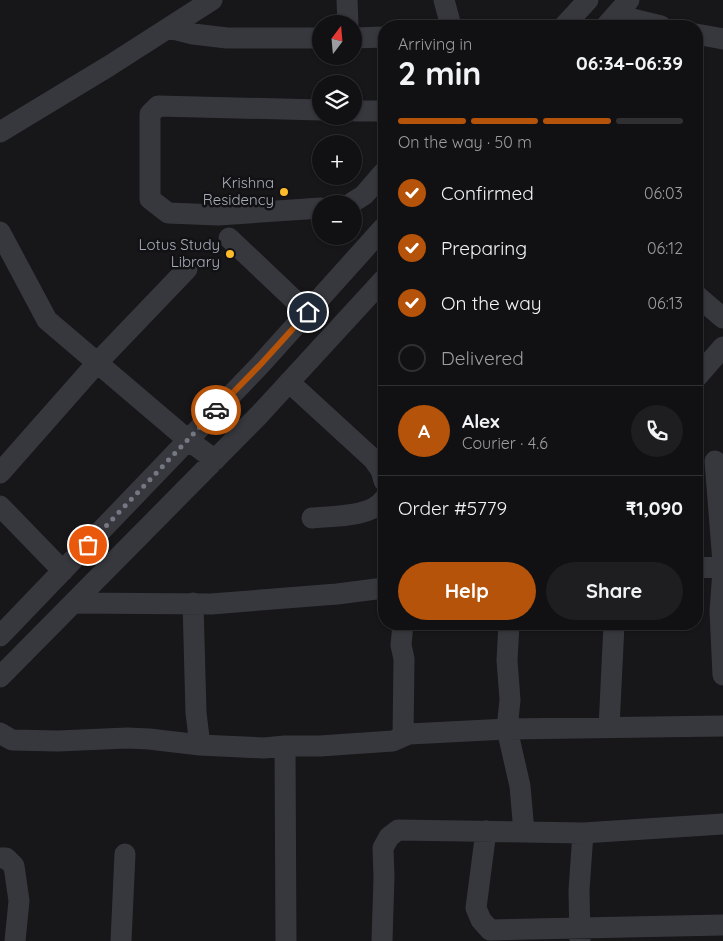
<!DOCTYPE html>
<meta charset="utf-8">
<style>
:root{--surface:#111013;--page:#1e1e21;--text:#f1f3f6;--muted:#9c9da0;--line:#303033;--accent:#b45309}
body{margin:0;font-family:Quicksand,sans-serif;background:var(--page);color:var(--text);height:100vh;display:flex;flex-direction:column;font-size:19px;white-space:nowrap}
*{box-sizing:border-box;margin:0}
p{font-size:16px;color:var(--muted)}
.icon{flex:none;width:28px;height:28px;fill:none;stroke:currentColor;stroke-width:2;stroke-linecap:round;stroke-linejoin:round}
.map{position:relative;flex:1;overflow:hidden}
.details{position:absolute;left:378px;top:20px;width:325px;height:610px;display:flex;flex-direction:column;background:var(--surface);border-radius:20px;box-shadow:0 1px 4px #0004,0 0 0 1px var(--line)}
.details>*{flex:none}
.needle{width:32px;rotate:16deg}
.controls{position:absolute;left:312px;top:15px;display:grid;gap:10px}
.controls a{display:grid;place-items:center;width:50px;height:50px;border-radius:50%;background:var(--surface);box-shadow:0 1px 4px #0004,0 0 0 1px var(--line);font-size:25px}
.pin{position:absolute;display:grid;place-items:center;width:42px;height:42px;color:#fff;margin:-21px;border:2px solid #fff;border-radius:50%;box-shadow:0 1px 5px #0007}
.courier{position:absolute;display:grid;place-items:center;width:50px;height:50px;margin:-25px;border:4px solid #b45309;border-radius:50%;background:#fff;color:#222;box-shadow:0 1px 6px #0007}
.headline em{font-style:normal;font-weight:700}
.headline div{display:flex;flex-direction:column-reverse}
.headline{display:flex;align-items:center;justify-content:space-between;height:85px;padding:0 20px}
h1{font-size:32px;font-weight:700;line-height:38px}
.bar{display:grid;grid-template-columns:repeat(4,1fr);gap:8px 5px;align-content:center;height:60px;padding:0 20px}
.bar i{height:6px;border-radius:4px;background:var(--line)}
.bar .selected{background:var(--accent)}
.bar p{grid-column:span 4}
.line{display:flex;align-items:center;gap:12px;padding:0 20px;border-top:1px solid var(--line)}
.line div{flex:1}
.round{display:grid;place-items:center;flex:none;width:52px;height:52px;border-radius:26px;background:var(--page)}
ol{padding:0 20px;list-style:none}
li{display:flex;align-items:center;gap:15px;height:55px}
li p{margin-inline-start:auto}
li .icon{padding:5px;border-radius:50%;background:var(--accent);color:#fff;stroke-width:4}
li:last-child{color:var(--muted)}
li i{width:28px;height:28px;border:2px solid var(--line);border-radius:50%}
.primary-button{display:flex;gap:10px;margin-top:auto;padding:10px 20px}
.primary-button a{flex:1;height:58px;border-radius:30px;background:var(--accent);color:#fff;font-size:20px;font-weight:700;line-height:58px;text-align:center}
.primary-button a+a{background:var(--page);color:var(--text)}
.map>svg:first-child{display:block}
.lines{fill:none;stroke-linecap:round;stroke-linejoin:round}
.minor{stroke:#37383e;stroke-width:21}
.done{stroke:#757882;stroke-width:5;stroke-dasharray:0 9}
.route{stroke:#b45309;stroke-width:6}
.poi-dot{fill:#ffbb28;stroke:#121114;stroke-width:2}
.labels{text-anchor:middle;stroke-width:5;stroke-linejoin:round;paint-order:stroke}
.poi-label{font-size:15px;fill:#a7adba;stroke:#121114;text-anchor:end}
</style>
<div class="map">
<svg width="723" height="941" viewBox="0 0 723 941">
<rect width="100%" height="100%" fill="#171619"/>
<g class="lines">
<path class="minor" d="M347,0L348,24
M444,0L451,26
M616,15L661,26
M564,26L588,0
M606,26L629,0
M169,28L193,34L227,38H321
M696,34L723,39
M354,38L384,37
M321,110L158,106L150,114V199L168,213L218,215L321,208
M354,111H384
M0,132L109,66L212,0
M350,204L364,195L384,172
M0,232L47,320L188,440L215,460
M229,238L307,312
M696,295L723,318
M696,378L723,347
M289,382L373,459L381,470L384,481
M715,461L723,563
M0,473L97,363L187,269
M0,506L63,571
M312,518C332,516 373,517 384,499
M696,568L723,566
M723,570L720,611L723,675
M74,603L211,604L337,594L384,588
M193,603L196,713L200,745
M403,624L401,645L404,659L403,736
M509,624L507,660L510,700L507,729L520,786L524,832L583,833L579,890L580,941
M0,636L261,364L384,227
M0,677L259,415L384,279
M609,728L614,624
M0,733L12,740L58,741L127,738L149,739L200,745L264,748L285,746H320L393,741L409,734L507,729L723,726
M285,746L286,941
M486,831L476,908L481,920L490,930L723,925
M583,833L723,824
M0,858H6L14,866L19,901L15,941
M121,941L125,854
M382,941L384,877L383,848L389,837L398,830L524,832"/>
</g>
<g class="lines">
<path class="done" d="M88,545L216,410"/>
<path class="route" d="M216,410L261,364L308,312"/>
</g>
<g class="poi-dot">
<circle cx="284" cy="192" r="5"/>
<circle cx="230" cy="254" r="5"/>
</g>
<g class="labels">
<g class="poi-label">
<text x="274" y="188">Krishna<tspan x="274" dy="17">Residency</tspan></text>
<text x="220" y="250">Lotus Study<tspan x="220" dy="17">Library</tspan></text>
</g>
</g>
</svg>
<div class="controls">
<a><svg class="needle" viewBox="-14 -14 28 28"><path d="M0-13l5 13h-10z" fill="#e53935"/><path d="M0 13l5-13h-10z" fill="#9c9da0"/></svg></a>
<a><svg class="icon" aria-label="layers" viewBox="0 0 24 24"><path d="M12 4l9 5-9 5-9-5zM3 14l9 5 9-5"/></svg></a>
<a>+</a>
<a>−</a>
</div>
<div class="pin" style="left:88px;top:545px;background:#ea580c"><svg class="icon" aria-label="bag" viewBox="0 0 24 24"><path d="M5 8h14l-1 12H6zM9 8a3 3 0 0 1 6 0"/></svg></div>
<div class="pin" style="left:308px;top:312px;background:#1f2937"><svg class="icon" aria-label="home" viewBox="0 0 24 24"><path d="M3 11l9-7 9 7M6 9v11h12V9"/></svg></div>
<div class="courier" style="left:216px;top:410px"><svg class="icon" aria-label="car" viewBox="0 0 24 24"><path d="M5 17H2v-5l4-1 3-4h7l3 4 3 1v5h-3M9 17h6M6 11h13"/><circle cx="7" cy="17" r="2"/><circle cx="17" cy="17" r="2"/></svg></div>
<section class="details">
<div class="headline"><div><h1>2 min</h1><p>Arriving in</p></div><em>06:34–06:39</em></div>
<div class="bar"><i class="selected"></i><i class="selected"></i><i class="selected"></i><i></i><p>On the way · 50 m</p></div>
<ol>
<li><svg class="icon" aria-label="check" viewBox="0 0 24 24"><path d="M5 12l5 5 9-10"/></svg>Confirmed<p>06:03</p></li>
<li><svg class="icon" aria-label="check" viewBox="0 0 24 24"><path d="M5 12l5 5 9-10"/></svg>Preparing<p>06:12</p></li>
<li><svg class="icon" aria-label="check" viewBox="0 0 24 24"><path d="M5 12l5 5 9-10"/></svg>On the way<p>06:13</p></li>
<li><i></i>Delivered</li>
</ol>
<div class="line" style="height:90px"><b class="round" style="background:var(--accent);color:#fff">A</b><div><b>Alex</b><p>Courier · 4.6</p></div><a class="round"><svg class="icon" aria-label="phone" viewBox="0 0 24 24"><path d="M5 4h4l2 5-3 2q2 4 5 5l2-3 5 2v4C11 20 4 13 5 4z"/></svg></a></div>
<div class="line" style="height:65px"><div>Order #5779</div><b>₹1,090</b></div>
<div class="primary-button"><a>Help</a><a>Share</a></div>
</section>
</div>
